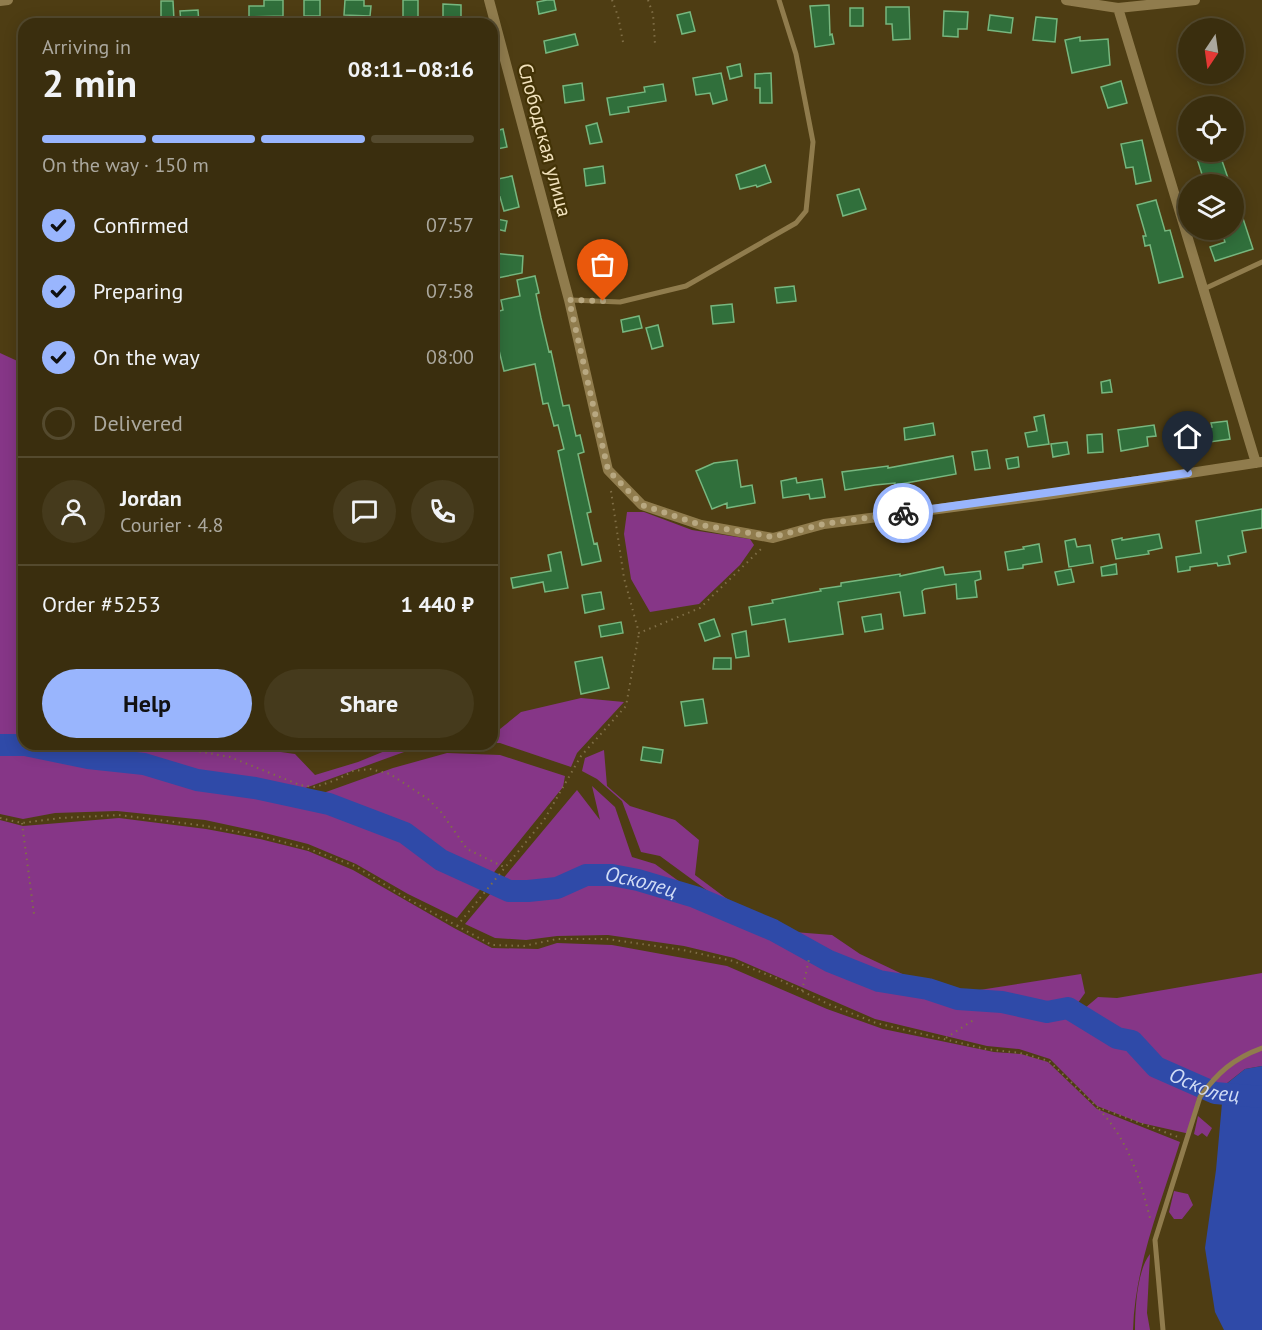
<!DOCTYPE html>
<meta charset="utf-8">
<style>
:root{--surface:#3a2e0e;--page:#453a1c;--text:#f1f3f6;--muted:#aba89e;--line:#544a2e;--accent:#99b5fd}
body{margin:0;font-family:"PT Sans",sans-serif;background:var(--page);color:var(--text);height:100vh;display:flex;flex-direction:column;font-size:22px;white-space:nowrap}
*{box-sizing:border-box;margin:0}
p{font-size:20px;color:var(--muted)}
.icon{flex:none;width:33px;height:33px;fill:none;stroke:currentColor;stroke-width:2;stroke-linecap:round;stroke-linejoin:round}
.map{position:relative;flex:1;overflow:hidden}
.drawer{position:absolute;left:18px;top:18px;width:480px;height:732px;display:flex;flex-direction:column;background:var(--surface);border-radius:18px;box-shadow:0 3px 15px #0003,0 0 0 2px var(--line)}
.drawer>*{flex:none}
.needle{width:39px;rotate:193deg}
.tools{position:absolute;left:1178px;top:18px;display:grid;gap:12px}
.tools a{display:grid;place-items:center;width:66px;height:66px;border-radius:50%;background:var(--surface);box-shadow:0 3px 15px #0003,0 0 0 2px var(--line);font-size:30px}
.pin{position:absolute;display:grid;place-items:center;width:51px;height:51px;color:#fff;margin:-62px -26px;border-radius:50% 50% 50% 0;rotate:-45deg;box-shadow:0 0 6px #0007}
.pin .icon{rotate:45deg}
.courier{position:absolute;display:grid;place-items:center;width:60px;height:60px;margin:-30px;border:4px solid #99b5fd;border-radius:50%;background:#fff;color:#222;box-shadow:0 2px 8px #0007}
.summary em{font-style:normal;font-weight:700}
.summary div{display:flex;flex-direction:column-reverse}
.summary{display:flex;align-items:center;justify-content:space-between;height:102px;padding:0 24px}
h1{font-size:39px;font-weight:700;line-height:45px}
.bar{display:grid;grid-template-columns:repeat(4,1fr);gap:9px 6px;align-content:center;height:72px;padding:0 24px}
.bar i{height:8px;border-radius:4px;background:var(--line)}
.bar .active{background:var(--accent)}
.bar p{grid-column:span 4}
.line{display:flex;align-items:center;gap:15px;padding:0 24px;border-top:2px solid var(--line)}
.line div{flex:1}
.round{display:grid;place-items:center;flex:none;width:63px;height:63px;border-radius:32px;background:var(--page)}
ol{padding:0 24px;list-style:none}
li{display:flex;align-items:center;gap:18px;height:66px}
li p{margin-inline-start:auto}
li .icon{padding:6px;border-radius:50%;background:var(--accent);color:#111;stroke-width:4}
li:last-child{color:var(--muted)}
li i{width:33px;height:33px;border:3px solid var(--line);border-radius:50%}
.button{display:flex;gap:12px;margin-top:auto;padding:12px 24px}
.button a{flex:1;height:69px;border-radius:36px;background:var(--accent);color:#111;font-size:24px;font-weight:700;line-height:69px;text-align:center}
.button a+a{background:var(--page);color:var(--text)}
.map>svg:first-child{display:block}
.green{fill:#863687}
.water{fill:#2f4aa8}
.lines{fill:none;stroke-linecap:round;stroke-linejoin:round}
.river{stroke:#2f4aa8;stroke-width:22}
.building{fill:#306f3b;stroke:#77b77f;stroke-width:1.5}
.path{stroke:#806f47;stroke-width:2;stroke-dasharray:1.5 4.5;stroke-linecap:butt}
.service{stroke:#907c4d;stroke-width:5}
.minor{stroke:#907c4d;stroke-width:10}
.done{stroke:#b8a881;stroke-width:6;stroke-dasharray:0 10.8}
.route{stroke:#99b5fd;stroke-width:8}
.labels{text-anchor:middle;stroke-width:4.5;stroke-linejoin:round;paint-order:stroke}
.street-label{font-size:20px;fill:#f1e1bc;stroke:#433306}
.water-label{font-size:21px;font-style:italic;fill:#d1dcf5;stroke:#433306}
</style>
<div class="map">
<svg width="1262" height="1330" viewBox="0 0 1262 1330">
<rect width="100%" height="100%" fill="#4e3d13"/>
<path class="green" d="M0,353L24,364V740H0Z
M627,512H644L692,530L750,539L754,545L740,565L699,604L650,612L631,579L624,534Z
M581,698L624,702L577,753L571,767L500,743H492V732L495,733L521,712Z
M47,744H252L253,748L295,754L315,775L358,762L402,744H426L297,791L199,775L143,761L87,753Z
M0,750H24L86,762L143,768L223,789L298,802L393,768L447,753L500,755L565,776L563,787L457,918L408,894L356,864L308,844L261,832L205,820L117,811L55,813L23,819L0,814Z
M604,750L607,786L630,806L675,820L699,840L695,875L750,916L794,932L832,935L860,954L915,980L973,991L1081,974L1085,993L1072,1011L1021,1004L1006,998L959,996L929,986L881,978L833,959L775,927L749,918L731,908L660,856L641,852L622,801L597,779L582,771L585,758Z
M592,786L615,807L632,857L655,864L723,913L769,933L824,964L868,983L930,995L957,1003L1000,1005L1047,1017L1061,1012L1071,1013L1111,1039L1134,1047L1155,1070L1199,1089L1190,1134L1141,1123L1097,1106L1050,1059L1019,1049L987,1046L875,1019L734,958L684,946L608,935L557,936L526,940L495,938L465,924L577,790L600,820Z
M119,818L206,829L260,839L308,851L353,870L454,928L492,948L538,949L557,943L612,945L727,966L827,1009L883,1029L994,1052L1021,1054L1048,1062L1097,1109L1180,1142C1161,1203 1135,1265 1133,1330H0V820L23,826Z
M1262,973V1066L1245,1069L1217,1091L1159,1065L1135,1038L1118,1035L1078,1014L1098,997L1117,998Z
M1198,1116L1212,1128L1207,1137L1202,1133L1198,1136L1194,1134Z
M1174,1191L1188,1194L1193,1205L1182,1219H1174L1169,1212Z
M1150,1254L1147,1313L1150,1330H1135C1135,1310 1137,1270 1150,1254Z"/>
<path class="water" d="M1262,1066V1330H1224L1215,1312L1205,1248L1216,1170L1222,1103L1215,1093L1245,1069Z"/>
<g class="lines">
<path class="river" id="s1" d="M0,745H25L88,758L144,764L197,780L255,788L329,804L405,833L441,860L509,891H528L557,888L586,875H612L638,880L695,897L773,930L829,961L879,981L928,989L958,999L1002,1002L1047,1012L1068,1008L1117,1038L1132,1041L1156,1067L1215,1093L1262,1097"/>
</g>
<path class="building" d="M264,0H283V16L249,17V6H264Z
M304,0H320V16H304Z
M345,0H364V6H371L370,16L344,15Z
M403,0H418V18H403Z
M547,0H554L556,10L539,14L537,2Z
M161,1H173L174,20H161Z
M443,4L461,5V19L443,18Z
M829,5L830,35L832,34L834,44L815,47L810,6Z
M886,7H909L910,39L893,40L892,24H886Z
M850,8H863V26H850Z
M198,10L199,24H181L180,11Z
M944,11L968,12L967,29H958V37L943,36Z
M690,12L695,31L682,34L677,15Z
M990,15L1013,18L1011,33L988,30Z
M1036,17L1057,19L1055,42L1033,40Z
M575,34L578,45L546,53L544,41Z
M1080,37V41L1108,39L1110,65L1072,73L1065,40Z
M740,64L742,76L730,79L727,67Z
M721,73L727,100L713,104L710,93L696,95L693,78Z
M771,73L772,103H760V88H755V74Z
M1121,81L1127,103L1108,108L1101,87Z
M582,83L584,100L565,103L563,86Z
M663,84L666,101L628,107L629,112L610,115L607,98L645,92L644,87Z
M597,123L602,142L590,144L586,126Z
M503,129L507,147L492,150V132Z
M1142,140L1151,181L1136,184L1133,167L1126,168L1121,144Z
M1195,152H1219L1230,184H1205Z
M765,165L771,182L757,187L756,185L740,189L736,175Z
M603,166L605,183L586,186L584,169Z
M512,176L519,207L504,211L500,197L497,198L493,180Z
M859,189L866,209L843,216L837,195Z
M1233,194H1235L1253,249L1215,261L1210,247L1225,242L1221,230H1233Z
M1156,200L1165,231L1170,230L1183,277L1159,283L1150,245L1145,246L1143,236H1146L1137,205Z
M492,218L507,221L505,231L492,228Z
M492,253L523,256L522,273L492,279Z
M535,276L539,293L536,294L541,318L549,352L551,351L563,406L569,405L576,436L580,435L584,452L578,454L591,512L587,513L594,544L597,543L601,561L582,565L558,451L564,449L558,425L554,426L548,403L543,404L535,364L504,371L498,346L492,347V313L503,310L501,300L520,296L517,280Z
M794,286L796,301L777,303L775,288Z
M732,304L734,322L713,324L711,306Z
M639,316L642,328L623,332L621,320Z
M658,325L663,346L652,349L646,328Z
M1110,380L1112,392L1102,393L1101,382Z
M1044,415L1049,444L1028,447L1025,433L1037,431L1034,417Z
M1227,421L1230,439L1209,442L1210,445L1194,448V444L1184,446L1181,431L1212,427L1211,423Z
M933,423L935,435L905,440L904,428Z
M1154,425L1156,436L1147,437L1148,446L1121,451L1118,430Z
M1102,434L1103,452L1088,453L1087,435Z
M1067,442L1069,454L1053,457L1051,444Z
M987,450L990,468L975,470L972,452Z
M953,456L956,474L895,485V483L875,485L845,490L842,472L888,466V468Z
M1018,457L1019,467L1008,469L1006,459Z
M737,460L741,487L752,485L755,503L727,508V503L712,509L696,471L714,463Z
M796,478L797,483L822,479L825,497L810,499L809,494L783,498L781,481Z
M1262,509V528L1242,531L1246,552L1228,556L1230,564L1218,566L1217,563L1190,567V570L1178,572L1176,557L1201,553L1196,521Z
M1159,534L1162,548L1148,551L1149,554L1116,559L1112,540L1122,538V540Z
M1075,539L1077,547L1090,545L1093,563L1069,567L1065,541Z
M1039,544L1042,562L1023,565V568L1008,570L1005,552L1024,549L1023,547Z
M561,552L568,588L545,592L543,582L513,588L511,578L551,571L548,555Z
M1116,564L1117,574L1102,576L1101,567Z
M943,567L945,575L980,571L981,579L975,581L977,597L957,599L956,584L925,589L922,591L925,613L904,616L900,592L838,602L843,634L789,642L785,619L752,625L749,607L773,603L772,600L821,591L820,589L841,586V583L900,574V576Z
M1071,569L1074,582L1058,585L1055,572Z
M601,592L604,609L585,613L582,595Z
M881,614L883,629L865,632L862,617Z
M714,619L720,636L705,641L699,624Z
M621,622L623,633L601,637L599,626Z
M746,631L749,656L736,658L732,634Z
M602,657L609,688L581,694L575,662Z
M714,658H731V669H713Z
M703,699L707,723L685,726L681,702Z
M643,747L663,750L661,763L641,760Z"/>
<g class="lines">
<path class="path" d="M612,0L618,16L623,42
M648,0L653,14L655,44
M611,491L624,578L639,633L700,608L762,548
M164,745L230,757L300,785L315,787L336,780L353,771L370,769L390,774L428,799L441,812L467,849L506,868
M0,818L22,823L60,818L119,815L206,826L261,836L309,849L355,866L406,898L492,945L524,946L557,939H607L683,950L733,961L778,979L828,1004L876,1023L986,1049L1020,1053L1049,1061L1097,1107L1178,1137
M22,823L34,914
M457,926L544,820L581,756L626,706L639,633
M802,991L809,959
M946,1038L975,1019
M1099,1109C1130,1143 1140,1179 1151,1222"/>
<path class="service" d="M1204,289L1262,262
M570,300L620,302L686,286L796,223L806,211L813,142L796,54L779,0
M1163,1330L1155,1240L1200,1097C1217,1073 1234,1058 1262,1048"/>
<path class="minor" d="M489,0L569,300L608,470L642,505L701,525L773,538L824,524L1053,494L1262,462
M1066,0L1118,8L1195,0
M0,1L8,0
M1118,8L1256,463"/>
</g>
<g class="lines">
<path class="done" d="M603,301L569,300L608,470L642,505L701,525L773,537L824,524L903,513"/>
<path class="route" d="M903,513L1188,473"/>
</g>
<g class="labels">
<g class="street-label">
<text transform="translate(545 140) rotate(75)" y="7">Слободская улица</text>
</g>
<g class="water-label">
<text dy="7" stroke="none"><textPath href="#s1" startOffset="672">Осколец</textPath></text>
<text dy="7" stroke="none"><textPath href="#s1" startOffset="1284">Осколец</textPath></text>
</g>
</g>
</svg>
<div class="tools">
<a><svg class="needle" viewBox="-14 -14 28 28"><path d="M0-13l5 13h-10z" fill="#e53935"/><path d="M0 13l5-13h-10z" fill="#aba89e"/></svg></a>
<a><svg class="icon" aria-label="locate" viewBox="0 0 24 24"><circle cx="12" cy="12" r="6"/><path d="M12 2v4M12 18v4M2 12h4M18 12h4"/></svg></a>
<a><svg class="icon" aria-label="layers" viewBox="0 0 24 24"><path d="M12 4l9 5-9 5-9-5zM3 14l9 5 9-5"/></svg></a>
</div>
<div class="pin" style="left:603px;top:301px;background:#ea580c"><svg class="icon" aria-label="bag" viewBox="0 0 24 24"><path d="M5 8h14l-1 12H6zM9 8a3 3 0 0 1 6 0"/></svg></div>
<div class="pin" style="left:1188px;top:473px;background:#1f2937"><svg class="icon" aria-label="home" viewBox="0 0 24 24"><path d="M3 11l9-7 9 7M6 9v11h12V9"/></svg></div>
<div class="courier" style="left:903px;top:513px"><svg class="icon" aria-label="bike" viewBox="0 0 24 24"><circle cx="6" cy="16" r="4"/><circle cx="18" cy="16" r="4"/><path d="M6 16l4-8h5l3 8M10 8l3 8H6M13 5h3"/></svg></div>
<section class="drawer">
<div class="summary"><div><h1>2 min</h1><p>Arriving in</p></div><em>08:11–08:16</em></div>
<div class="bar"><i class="active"></i><i class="active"></i><i class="active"></i><i></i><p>On the way · 150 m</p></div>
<ol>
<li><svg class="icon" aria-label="check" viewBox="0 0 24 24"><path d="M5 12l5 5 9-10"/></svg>Confirmed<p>07:57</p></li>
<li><svg class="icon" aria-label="check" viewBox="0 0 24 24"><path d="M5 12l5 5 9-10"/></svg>Preparing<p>07:58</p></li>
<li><svg class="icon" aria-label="check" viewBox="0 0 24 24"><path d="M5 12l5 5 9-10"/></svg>On the way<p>08:00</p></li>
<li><i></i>Delivered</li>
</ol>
<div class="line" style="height:108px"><a class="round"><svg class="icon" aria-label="person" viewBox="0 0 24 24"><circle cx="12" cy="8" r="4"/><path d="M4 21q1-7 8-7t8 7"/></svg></a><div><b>Jordan</b><p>Courier · 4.8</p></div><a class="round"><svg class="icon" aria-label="chat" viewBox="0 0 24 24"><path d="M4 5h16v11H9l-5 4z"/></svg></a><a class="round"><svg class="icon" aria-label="phone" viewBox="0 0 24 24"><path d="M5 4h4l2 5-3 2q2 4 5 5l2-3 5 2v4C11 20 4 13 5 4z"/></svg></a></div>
<div class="line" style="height:78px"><div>Order #5253</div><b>1 440 ₽</b></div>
<div class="button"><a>Help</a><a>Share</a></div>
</section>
</div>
